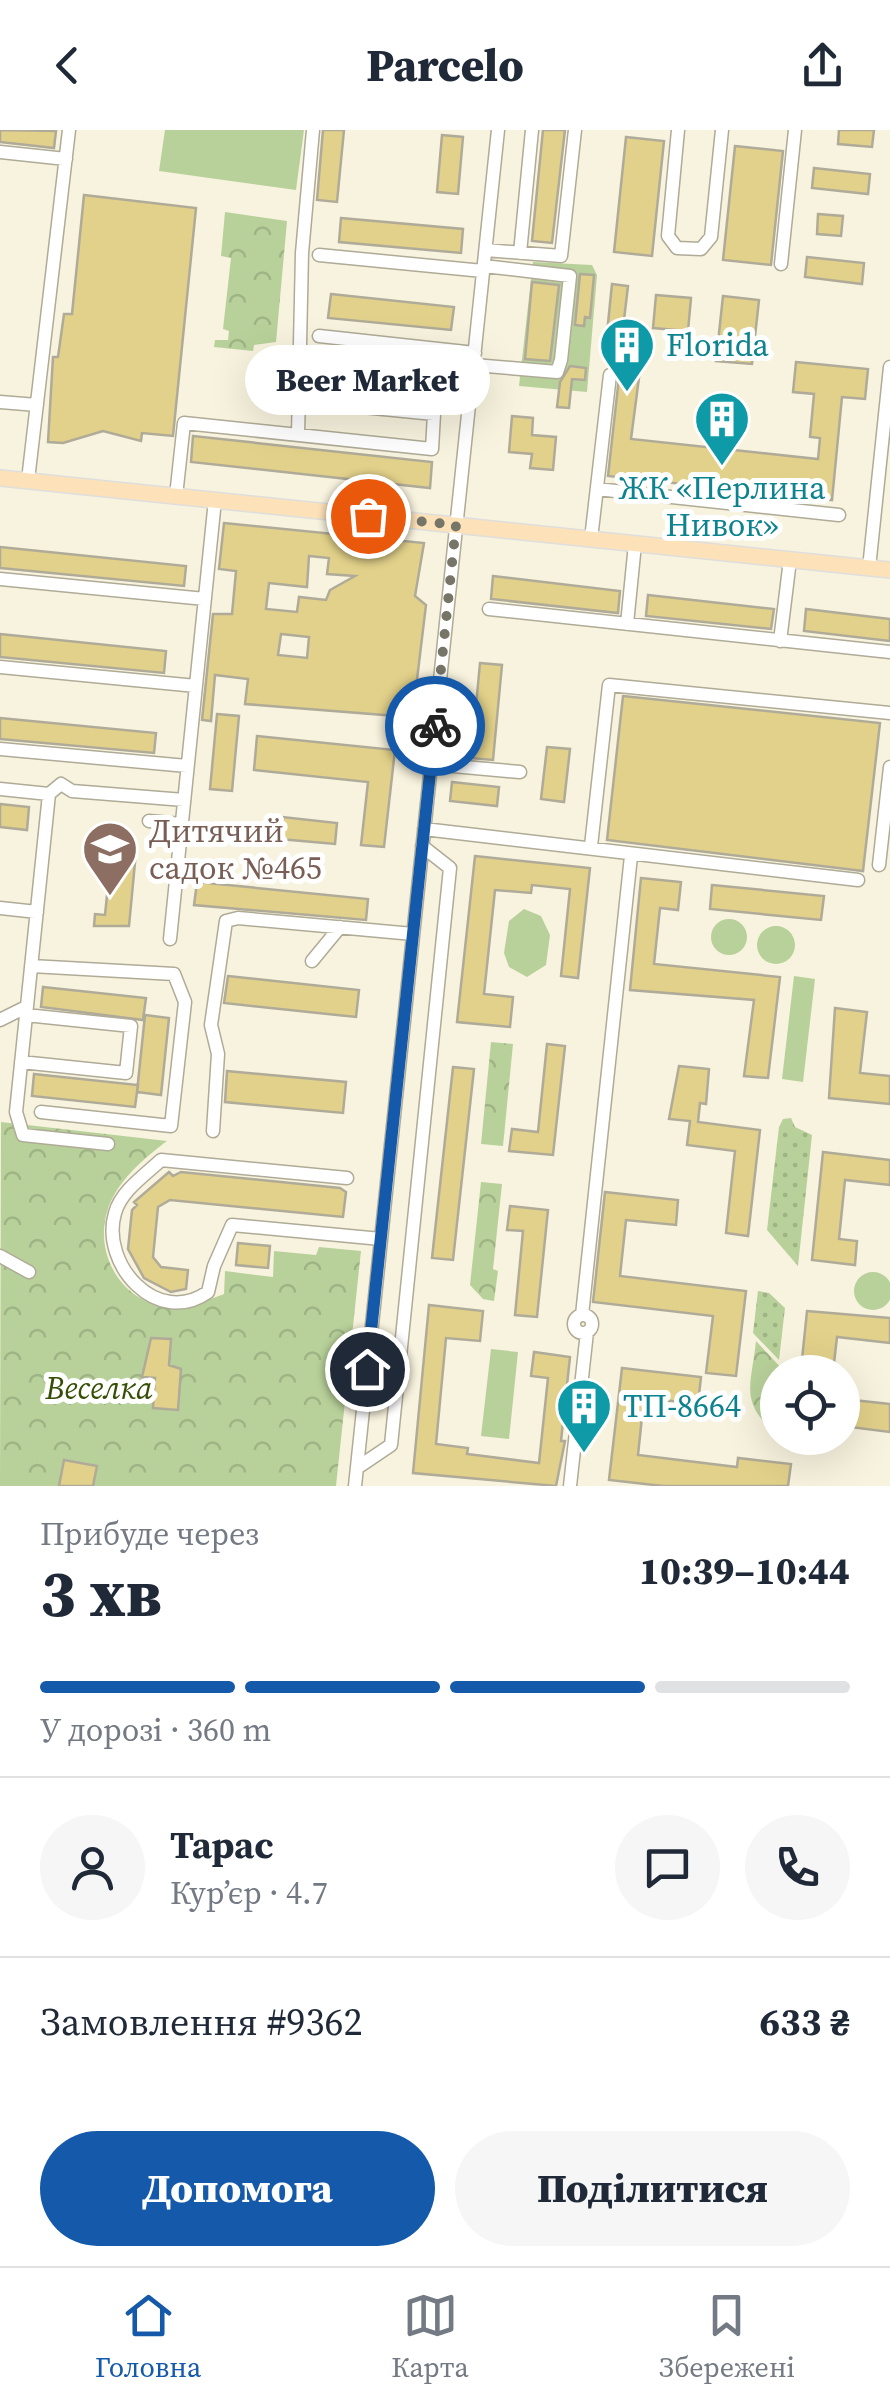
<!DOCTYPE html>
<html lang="uk">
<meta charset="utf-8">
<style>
:root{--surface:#fff;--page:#f6f6f7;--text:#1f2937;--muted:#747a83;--line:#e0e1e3;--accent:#155aaa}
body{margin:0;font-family:"Source Serif 4",serif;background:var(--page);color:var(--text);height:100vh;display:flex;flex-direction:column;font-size:38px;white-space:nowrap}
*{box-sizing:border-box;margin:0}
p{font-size:32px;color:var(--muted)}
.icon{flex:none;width:55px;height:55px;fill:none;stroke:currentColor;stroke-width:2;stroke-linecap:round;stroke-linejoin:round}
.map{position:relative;height:1356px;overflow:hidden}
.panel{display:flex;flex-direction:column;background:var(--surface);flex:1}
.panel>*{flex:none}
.tools{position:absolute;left:760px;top:1225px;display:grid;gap:20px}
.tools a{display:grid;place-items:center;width:100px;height:100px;border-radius:50%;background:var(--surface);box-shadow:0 10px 40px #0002;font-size:50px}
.pin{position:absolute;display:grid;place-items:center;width:85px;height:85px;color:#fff;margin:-42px;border:5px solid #fff;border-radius:50%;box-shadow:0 2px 10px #0007}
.courier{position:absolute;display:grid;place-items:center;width:100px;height:100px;margin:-50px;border:8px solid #155aaa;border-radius:50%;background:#fff;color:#222;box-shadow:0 2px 12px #0007}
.bubble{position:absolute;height:70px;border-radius:35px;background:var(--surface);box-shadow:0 10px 40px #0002;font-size:32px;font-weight:800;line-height:70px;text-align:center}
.overview em{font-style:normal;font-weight:800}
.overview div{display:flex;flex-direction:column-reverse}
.overview{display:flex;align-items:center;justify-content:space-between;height:170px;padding:0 40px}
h1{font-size:65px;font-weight:800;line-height:75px}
.bar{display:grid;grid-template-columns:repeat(4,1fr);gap:15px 10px;align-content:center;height:120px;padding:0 40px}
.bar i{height:12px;border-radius:8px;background:var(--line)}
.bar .on{background:var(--accent)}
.bar p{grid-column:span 4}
.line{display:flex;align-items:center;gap:25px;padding:0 40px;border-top:2px solid var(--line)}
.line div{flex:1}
.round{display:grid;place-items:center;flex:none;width:105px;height:105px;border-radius:52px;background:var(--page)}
.primary-button{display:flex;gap:20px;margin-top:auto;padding:20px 40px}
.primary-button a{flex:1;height:115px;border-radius:60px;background:var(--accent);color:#fff;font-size:40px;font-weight:800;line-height:115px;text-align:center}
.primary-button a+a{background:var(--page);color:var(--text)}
header{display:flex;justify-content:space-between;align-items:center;height:130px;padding:0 40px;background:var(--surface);font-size:45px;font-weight:800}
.tab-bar{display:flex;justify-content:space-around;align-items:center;height:140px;border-top:2px solid var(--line);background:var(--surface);font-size:28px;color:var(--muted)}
.tab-bar a{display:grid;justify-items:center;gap:5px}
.tab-bar .on{color:var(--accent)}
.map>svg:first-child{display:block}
.grass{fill:#b8d19a}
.park{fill:url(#park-crowns)}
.garden{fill:url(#garden-dots)}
.building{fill:#e2d18a;stroke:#b0ab98;stroke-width:2.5;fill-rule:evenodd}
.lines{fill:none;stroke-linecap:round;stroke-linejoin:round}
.minor-casing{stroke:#afab97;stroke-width:15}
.major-casing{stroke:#dededd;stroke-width:18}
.minor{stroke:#fff;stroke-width:12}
.major{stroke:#fde2b9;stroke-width:15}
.done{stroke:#777568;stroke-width:10;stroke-dasharray:0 18}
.route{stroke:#155aaa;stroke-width:12}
.labels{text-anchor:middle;stroke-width:10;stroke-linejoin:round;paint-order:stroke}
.culture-label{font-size:32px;fill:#0d838f;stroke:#fff;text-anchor:start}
.education-label{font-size:32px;fill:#785e54;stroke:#fff;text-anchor:start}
.park-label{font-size:32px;font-style:italic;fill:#364e05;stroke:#fff}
</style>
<header><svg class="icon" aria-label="back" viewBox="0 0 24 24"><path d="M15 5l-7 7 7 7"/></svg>Parcelo<svg class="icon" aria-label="share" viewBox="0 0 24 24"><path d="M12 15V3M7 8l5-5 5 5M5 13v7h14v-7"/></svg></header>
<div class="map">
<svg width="890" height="1356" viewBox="0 0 890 1356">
<defs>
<pattern id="park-crowns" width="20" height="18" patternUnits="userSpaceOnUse" patternTransform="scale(2.5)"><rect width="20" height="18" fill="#b8d19a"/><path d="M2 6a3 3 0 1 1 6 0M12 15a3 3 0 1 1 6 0" fill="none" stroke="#9fb485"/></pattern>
<pattern id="garden-dots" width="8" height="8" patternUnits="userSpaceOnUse" patternTransform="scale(2.5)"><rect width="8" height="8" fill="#b8d19a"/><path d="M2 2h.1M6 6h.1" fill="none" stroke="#9fb485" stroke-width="1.8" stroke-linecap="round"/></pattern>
</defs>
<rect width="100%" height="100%" fill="#f8f3de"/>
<path class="grass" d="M165,0H304L296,60L159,41Z
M533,132L592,135L597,145L587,262L519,256Z
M524,779L541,786L550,805L546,835L527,847L509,837L504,823L509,791Z
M711 807a18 18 0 1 1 36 0a18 18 0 1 1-36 0Z
M757 815a19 19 0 1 1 38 0a19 19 0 1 1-38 0Z
M794,846L815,849L803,952L782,949Z
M854 1161a19 19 0 1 1 38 0a19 19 0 1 1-38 0Z
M491,1219L518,1222L509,1309L481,1306Z"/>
<path class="park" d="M225,82L287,91L276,212L254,215L253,221L214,217L215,210H228L229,201L223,199L231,128L221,126Z
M491,912L513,914L503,1016L481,1014Z
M1,992L167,1011C144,1028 115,1053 107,1082C95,1122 119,1169 163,1176C183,1179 206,1171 224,1164L225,1141L273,1147L274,1121L316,1125L319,1117L361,1121L336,1356H0Z
M481,1052L502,1054L493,1139L498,1141L494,1171L483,1169L470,1155Z
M756,1211L785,1242H778L777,1305C739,1271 751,1258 756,1211Z"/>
<path class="garden" d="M791,988L795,997L812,1005L798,1136L767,1100L779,997L783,989Z
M758,1161L769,1163L785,1178L779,1230L753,1203Z"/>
<path class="building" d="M0,0L56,1L54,18L0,12Z
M323,0H344L337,72L317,70Z
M543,0H565L552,113L532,111Z
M839,0H874L872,17L838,14Z
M442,5L463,7L458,64L437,62Z
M626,7L664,11L652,126L614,122Z
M735,16L783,21L771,135L723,130Z
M814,38L870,44L868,64L812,58Z
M84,65L196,78L173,306L142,303L141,311L103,301L63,313L48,312L53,227H58L64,184H72Z
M818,84L843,86L841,106L817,104Z
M341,88L463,99L461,123L339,112Z
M807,127L864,133L862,154L805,147Z
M580,144L594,145L590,188L585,187L584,196L575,195Z
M532,152L559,155L550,231L525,229Z
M612,154L628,156L621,215L606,213Z
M331,164L454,177L451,200L328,188Z
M656,165L691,168L688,201L653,198Z
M723,166L759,170L752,234L716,231Z
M796,232L868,239L865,269L842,267L832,370L608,346L620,238L640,240L631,309L818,329L820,308L810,307L814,264L793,262Z
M321,236L444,249L441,273L319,260Z
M570,236L586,238L585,250L572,249L569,278L557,277L560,252Z
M512,286L533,288L532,305L556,307L553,340L530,338L532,324L509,322Z
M193,306L432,332L430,358L191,332Z
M224,393L424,413L415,466L426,475L411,599L395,597L396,586L245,574L248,549L215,545L211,591L202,590L213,484H232L236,441L219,439ZM309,426L329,428L327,444L355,446L330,460L326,470L299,467L297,482L266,479L269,453L307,457ZM281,504L309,507L307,528L278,525Z
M0,417L186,436L184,456L0,438Z
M493,446L620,461L618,483L491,469Z
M648,465L774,479L771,499L646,486Z
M806,479L890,489V511L804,501Z
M0,504L166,521L164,543L0,527Z
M480,533L502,535L493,630L471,628Z
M623,566L880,593L863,741L607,710Z
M217,584L239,586L232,661L210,659Z
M0,588L156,603L154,623L0,609Z
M257,606L395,620L384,717L361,715L368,652L254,640Z
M547,617L570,619L564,672L541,669Z
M452,652L499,657L497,676L450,671Z
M0,674L29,677L27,700L0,697Z
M282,687L337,693L335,714L280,709Z
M102,715L136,722L129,796H94L95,784L105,785L111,726L101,725Z
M475,726L590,738L578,848L561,846L570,759L532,755L531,763L495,760L484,864L513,867L510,897L457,892Z
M641,748L681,752L678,780L660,778L654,834L780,847L768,948L744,946L754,870L630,860Z
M197,752L368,769L366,790L194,775Z
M712,755L824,766L821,790L710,779Z
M228,846L359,860L356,887L224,873Z
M43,857L146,868L143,890L41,877Z
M835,878L867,882L860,943L890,946V974L829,968Z
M145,885L169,888L161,965L137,962Z
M547,914L565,916L553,1025L509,1021L512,999L538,1002Z
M679,936L709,939L706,974L700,973L698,992L760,1000L748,1106L726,1103L735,1021L687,1015L690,991L669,989Z
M453,937L474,939L453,1130L432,1128Z
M227,941L346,952L343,983L225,972Z
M34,944L138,955L135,977L32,966Z
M823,1022L890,1030V1055L845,1050L839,1109L857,1111L855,1135L812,1130Z
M169,1042L173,1046L181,1042L340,1058L346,1062L343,1087L170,1070L158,1077L153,1127L161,1137L188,1140L186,1159L171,1162L144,1148L128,1119L132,1080L137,1075L134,1072Z
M605,1062L678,1070L676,1095L626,1090L620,1146L746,1161L736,1246L706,1243L713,1186L593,1172Z
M510,1076L548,1080L537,1187L515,1185L523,1101L507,1100Z
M238,1113L270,1116L268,1138L236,1135Z
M429,1175L483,1181L480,1211L446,1208L436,1314L468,1318L467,1324L539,1333L548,1248L531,1246L534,1222L570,1227L561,1311H565L556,1356L413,1343Z
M807,1181L890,1188V1213L837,1207L833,1242L801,1239Z
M151,1208L171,1209L169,1235L181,1239L178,1280L153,1278L155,1248L142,1247Z
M622,1238L701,1247L698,1274L644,1268L638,1325L737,1337L738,1328L791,1334L788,1356H663L609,1350Z
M853,1270L890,1274V1302L850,1297Z
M64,1330L97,1336L93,1356H59Z"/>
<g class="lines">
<g class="minor-casing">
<path id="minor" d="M678,0L668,106L677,118L701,119L711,107L722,0
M0,22L66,29
M486,120L561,126L575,0
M520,123L532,0
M319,125L483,141
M781,134L795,0
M319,206L475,223
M474,235L557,242L561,230L570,146L484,136
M0,272L37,275
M298,305L302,123L313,0
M28,350L69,0
M597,359L839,385
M176,366L184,293L432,319L434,284L302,271
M591,409L610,245
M869,438L890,237
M0,449L205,469
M489,479L890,522
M627,494L635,414
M780,511L790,430
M0,537L196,556
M0,619L187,636
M431,634L520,642
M0,659L49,664
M149,691L181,694
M424,699L858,750
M591,716L609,555L890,583
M879,735L890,637
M0,778L37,782
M170,809L215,370
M312,831L340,797
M31,836L174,844L185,872L171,996L41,982
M0,890L26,877
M21,932L126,943L131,896L26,885
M213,1001L218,924L211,895L226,791L238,788L413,804
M108,1014L23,1005L16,982L49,664L61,654L72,661L184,670
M347,1048L161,1030C145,1045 121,1061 115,1083C100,1134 157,1198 208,1162L214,1136L232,1095L381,1109
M0,1126L29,1142
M582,1185L631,726
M574 1194a9 9 0 1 1 18 0a9 9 0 1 1-18 0Z
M357,1338L391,1315L450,738L422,716
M355,1356L498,0
M570,1356L587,1202"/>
</g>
<g class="major-casing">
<path id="major" d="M0,348L890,440"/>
</g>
<use href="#minor" class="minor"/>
<use href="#major" class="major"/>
</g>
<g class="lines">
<path class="done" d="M368,386L456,395L435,596"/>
<path class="route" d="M367,1239L435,596"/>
</g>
<defs>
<g id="building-pin" transform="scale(2.875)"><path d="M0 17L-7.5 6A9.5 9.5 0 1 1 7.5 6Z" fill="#0f9aa8" stroke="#fff"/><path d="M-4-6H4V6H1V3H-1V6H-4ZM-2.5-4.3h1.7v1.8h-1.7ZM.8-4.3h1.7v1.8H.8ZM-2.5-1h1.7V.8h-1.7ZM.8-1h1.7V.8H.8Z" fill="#fff"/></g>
<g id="school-pin" transform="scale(2.875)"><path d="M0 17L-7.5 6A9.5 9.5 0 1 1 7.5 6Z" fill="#8d6e63" stroke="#fff"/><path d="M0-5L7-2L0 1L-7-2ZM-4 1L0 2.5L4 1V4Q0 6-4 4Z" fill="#fff"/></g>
</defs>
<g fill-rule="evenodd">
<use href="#building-pin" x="627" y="215"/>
<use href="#building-pin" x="722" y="289"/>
<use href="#school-pin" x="110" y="719"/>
<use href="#building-pin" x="584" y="1276"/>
</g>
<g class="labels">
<g class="culture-label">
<text x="666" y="226">Florida</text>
<text x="722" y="369" text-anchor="middle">ЖК «Перлина<tspan x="722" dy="37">Нивок»</tspan></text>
<text x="623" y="1287">ТП-8664</text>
</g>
<g class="education-label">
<text x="149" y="712">Дитячий<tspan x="149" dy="37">садок №465</tspan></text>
</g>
<g class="park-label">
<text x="99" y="1269">Веселка</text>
</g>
</g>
</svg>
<div class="tools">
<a><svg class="icon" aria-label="locate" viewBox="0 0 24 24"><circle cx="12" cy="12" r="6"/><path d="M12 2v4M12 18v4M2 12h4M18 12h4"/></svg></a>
</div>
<div class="pin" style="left:368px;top:386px;background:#ea580c"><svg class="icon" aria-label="bag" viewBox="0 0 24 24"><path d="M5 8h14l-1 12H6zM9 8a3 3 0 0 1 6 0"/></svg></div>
<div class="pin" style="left:367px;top:1239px;background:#1f2937"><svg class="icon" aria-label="home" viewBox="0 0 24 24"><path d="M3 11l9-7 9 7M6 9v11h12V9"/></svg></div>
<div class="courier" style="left:435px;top:596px"><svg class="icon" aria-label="bike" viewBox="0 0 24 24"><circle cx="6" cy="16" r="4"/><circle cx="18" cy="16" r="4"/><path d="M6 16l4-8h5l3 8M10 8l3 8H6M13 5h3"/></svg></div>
<div class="bubble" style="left:245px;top:215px;width:245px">Beer Market</div>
</div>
<section class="panel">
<div class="overview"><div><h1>3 хв</h1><p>Прибуде через</p></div><em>10:39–10:44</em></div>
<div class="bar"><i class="on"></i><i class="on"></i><i class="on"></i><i></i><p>У дорозі · 360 m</p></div>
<div class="line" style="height:180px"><a class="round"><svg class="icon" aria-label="person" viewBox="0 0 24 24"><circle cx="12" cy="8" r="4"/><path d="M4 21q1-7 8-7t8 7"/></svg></a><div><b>Тарас</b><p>Кур’єр · 4.7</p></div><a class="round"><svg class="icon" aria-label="chat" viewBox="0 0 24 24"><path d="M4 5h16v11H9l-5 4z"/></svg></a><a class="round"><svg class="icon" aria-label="phone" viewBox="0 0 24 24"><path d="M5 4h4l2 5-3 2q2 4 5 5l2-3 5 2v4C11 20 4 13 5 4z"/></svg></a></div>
<div class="line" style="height:130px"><div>Замовлення #9362</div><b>633 ₴</b></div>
<div class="primary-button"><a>Допомога</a><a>Поділитися</a></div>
</section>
<nav class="tab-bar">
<a class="on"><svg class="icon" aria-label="home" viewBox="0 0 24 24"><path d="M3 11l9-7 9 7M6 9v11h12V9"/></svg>Головна</a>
<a><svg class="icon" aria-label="map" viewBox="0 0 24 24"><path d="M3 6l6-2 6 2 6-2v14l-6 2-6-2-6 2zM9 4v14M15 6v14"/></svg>Карта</a>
<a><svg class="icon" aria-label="saved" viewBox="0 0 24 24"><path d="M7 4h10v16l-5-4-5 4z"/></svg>Збережені</a>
</nav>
